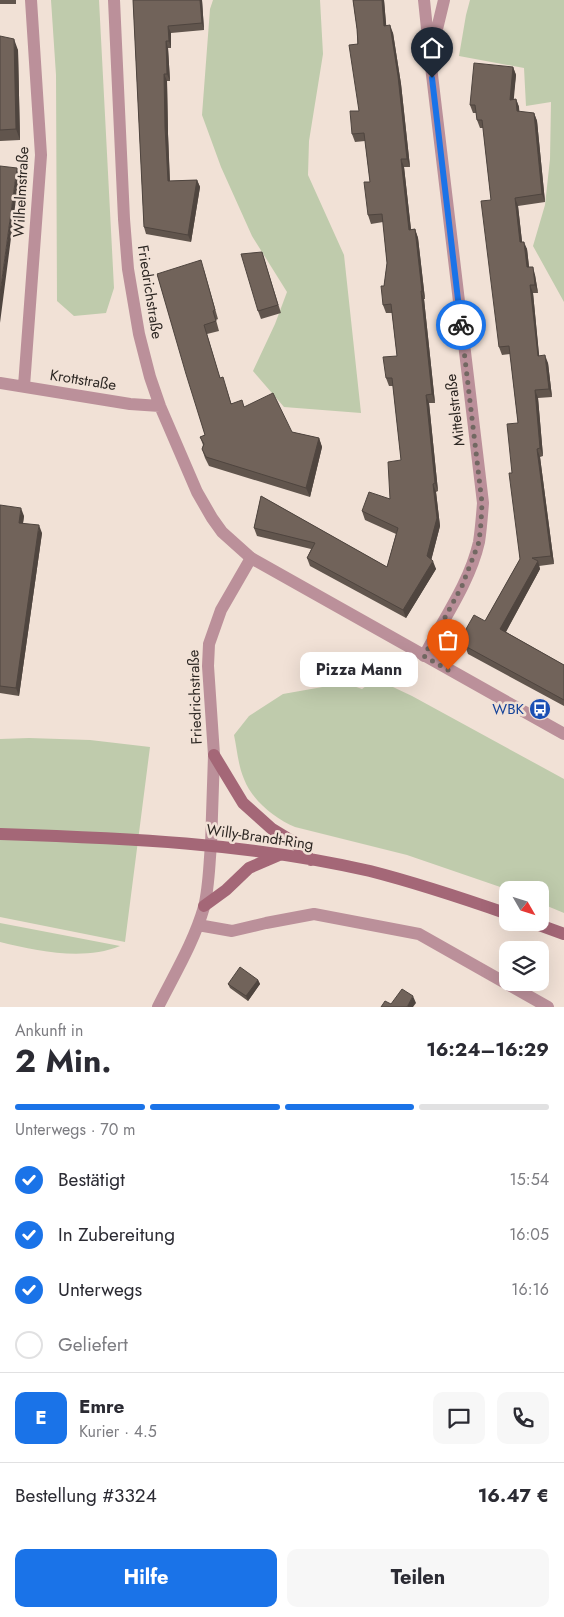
<!DOCTYPE html>
<html lang="de">
<meta charset="utf-8">
<style>
:root{--surface:#fff;--page:#f7f7f7;--text:#2b2b33;--muted:#7c7c81;--line:#e1e1e2;--accent:#1a73e8}
body{margin:0;font-family:Jost,sans-serif;background:var(--page);color:var(--text);height:100vh;display:flex;flex-direction:column;font-size:19px;white-space:nowrap}
*{box-sizing:border-box;margin:0}
p{font-size:16px;color:var(--muted)}
.icon{flex:none;width:28px;height:28px;fill:none;stroke:currentColor;stroke-width:2;stroke-linecap:round;stroke-linejoin:round}
.map{position:relative;height:1007px;overflow:hidden}
.panel{display:flex;flex-direction:column;background:var(--surface);flex:1}
.panel>*{flex:none}
.needle{width:32px;rotate:129deg}
.fabs{position:absolute;left:499px;top:881px;display:grid;gap:10px}
.fabs a{display:grid;place-items:center;width:50px;height:50px;border-radius:10px;background:var(--surface);box-shadow:0 5px 20px #0002;font-size:25px}
.pin{position:absolute;display:grid;place-items:center;width:42px;height:42px;color:#fff;margin:-51px -21px;border-radius:50% 50% 50% 0;rotate:-45deg;box-shadow:0 0 5px #0007}
.pin .icon{rotate:45deg}
.courier{position:absolute;display:grid;place-items:center;width:50px;height:50px;margin:-25px;border:4px solid #1a73e8;border-radius:50%;background:#fff;color:#222;box-shadow:0 1px 6px #0007}
.bubble{position:absolute;height:35px;border-radius:10px;background:var(--surface);box-shadow:0 5px 20px #0002;font-size:16px;font-weight:700;line-height:35px;text-align:center}
.head em{font-style:normal;font-weight:700}
.head div{display:flex;flex-direction:column-reverse}
.head{display:flex;align-items:center;justify-content:space-between;height:85px;padding:0 15px}
h1{font-size:32px;font-weight:700;line-height:38px}
.bar{display:grid;grid-template-columns:repeat(4,1fr);gap:8px 5px;align-content:center;height:60px;padding:0 15px}
.bar i{height:6px;border-radius:4px;background:var(--line)}
.bar .current{background:var(--accent)}
.bar p{grid-column:span 4}
.line{display:flex;align-items:center;gap:12px;padding:0 15px;border-top:1px solid var(--line)}
.line div{flex:1}
.round{display:grid;place-items:center;flex:none;width:52px;height:52px;border-radius:10px;background:var(--page)}
ol{padding:0 15px;list-style:none}
li{display:flex;align-items:center;gap:15px;height:55px}
li p{margin-inline-start:auto}
li .icon{padding:5px;border-radius:50%;background:var(--accent);color:#fff;stroke-width:4}
li:last-child{color:var(--muted)}
li i{width:28px;height:28px;border:2px solid var(--line);border-radius:50%}
.action{display:flex;gap:10px;margin-top:auto;padding:10px 15px}
.action a{flex:1;height:58px;border-radius:10px;background:var(--accent);color:#fff;font-size:20px;font-weight:700;line-height:58px;text-align:center}
.action a+a{background:var(--page);color:var(--text)}
.map>svg:first-child{display:block}
.green{fill:#bfcbac}
.lines{fill:none;stroke-linecap:round;stroke-linejoin:round}
.minor{stroke:#bb909a;stroke-width:12}
.tertiary{stroke:#bb909a;stroke-width:12}
.secondary{stroke:#a46777;stroke-width:12}
.wall{fill:#61554d}
.shaded-wall{fill:#4f453f}
.building{fill:#71635a;stroke:#4f453f}
.done{stroke:#726862;stroke-width:5;stroke-dasharray:0 9}
.route{stroke:#1a73e8;stroke-width:6}
.labels{text-anchor:middle;stroke-width:5;stroke-linejoin:round;paint-order:stroke}
.street-label{font-size:15px;fill:#2d2723;stroke:#f1e1d6}
.transit-label{font-size:15px;fill:#164399;stroke:#f1e1d6;text-anchor:end}
</style>
<div class="map">
<svg width="564" height="1007" viewBox="0 0 564 1007">
<rect width="100%" height="100%" fill="#f1e1d6"/>
<path class="green" d="M51,0H99L114,288L106,313L74,316L57,301L56,75Z
M213,0H320L323,54L309,141L308,175L344,255L361,413L284,407L253,371L275,324L287,292L252,236L221,167L202,115L210,9Z
M470,0H564V302L533,246L545,205L550,159L551,102L526,106L524,68L459,56L466,15Z
M376,679L412,696L564,779V913L540,903V890H509L407,855L295,827C274,818 252,800 244,779C238,765 237,749 234,735L249,716L283,694L345,683L362,689Z
M29,738L90,740L150,747L125,942L0,917V739Z
M0,923L120,946C83,961 38,951 0,942Z"/>
<g class="lines">
<path class="minor" d="M114,0L124,219L128,269L139,334L150,377L160,406L197,492L212,518L222,532L251,558
M424,0L429,48
M0,383L130,404L160,406
M24,386L41,155L31,0
M424,656C443,620 470,582 479,542C481,529 482,516 483,503L430,58L444,0
M198,925L232,931L266,923L314,914L419,934L548,1007
M158,1007C174,975 194,942 204,907C209,887 209,866 211,845"/>
<path class="tertiary" d="M211,845L214,755L208,666L209,644L221,610L251,558L564,734"/>
<path class="secondary" d="M214,755L243,803L272,829L295,843L311,860
M0,834C124,838 248,843 370,871C417,883 462,898 508,914
M204,906L226,890L249,868L279,855
M531,922L564,934"/>
</g>
<path class="wall" d="M0,0H16V4H0Z
M133,0H202L204,30L171,33V48H168L170,81H167L168,134L170,181L197,180L200,187L191,242L146,234L144,227Z
M353,0H384L386,25L393,33L401,84L410,167H404L411,230L415,229L418,238L425,299H424L435,403H429L438,491L436,492L440,526L431,560L436,569L406,618L310,566L307,558L311,549L257,536L254,528L261,496L387,567L396,534L365,520L362,511L390,499L401,460L393,386H389L386,378L397,356L392,313H386L383,305L384,286L387,263L383,222L371,224L368,215L370,182L365,141L355,142L352,134L359,111L357,29Z
M0,36L18,50L20,140L0,141Z
M513,67L516,75L513,99H516L519,107V112L534,113L537,121L545,202L518,206L522,242L527,249L529,267L535,275L538,293H533L539,356L548,363L552,397L538,398L543,456L540,457L554,564L539,566L540,569L506,632L564,665V706L468,654L465,646L485,621L520,559L512,473L518,423L510,354L502,355L499,347L491,200L483,128H480L477,120L476,113H473L470,105Z
M262,252L281,313L261,319L258,311Z
M204,270L218,319L216,320L219,331L207,334L220,378L226,387L231,403L244,407L292,432L319,438L322,447L310,497L209,466L205,458L202,449L203,445L200,437L205,435L157,274Z
M0,505L24,516L23,523L42,533L19,696L0,693Z
M258,980L260,984L248,1001L230,988L228,984Z"/>
<path class="shaded-wall" d="M200,0H202L204,30L202,23Z
M382,0H384L387,34L384,26Z
M390,25L393,33L401,84L410,167L407,159Z
M168,26L171,33V48L169,41Z
M14,39L18,50L20,140L16,129Z
M166,41L168,48L170,81L167,74Z
M513,67L516,75L513,108L510,100Z
M164,74L167,81L168,134L170,188L168,181L165,127Z
M516,99L519,107L520,119L517,111Z
M534,113L537,121L545,202L542,194Z
M401,159L404,167L412,238L409,230Z
M17,168L19,176L0,323V294Z
M197,180L200,187L191,242L188,235Z
M515,198L518,206L523,250L520,242Z
M415,229L418,238L425,299L422,291Z
M524,242L527,249L530,275L527,267Z
M533,267L535,275L538,293L535,285Z
M530,285L533,293L540,364L538,356Z
M421,291L424,299L435,403L432,394Z
M545,355L548,363L552,397L549,389Z
M535,390L538,398L543,456L540,448Z
M426,395L429,403L438,491L435,483Z
M319,438L322,447L310,497L306,488Z
M537,449L540,457L554,564L551,556Z
M433,484L436,492L440,526L430,565L427,556Z
M21,508L24,516L22,530L19,523Z
M39,525L42,533L19,696L16,688Z
M433,561L436,569L406,618L403,610Z
M538,561L540,569L503,637L500,629Z
M258,980L260,984L248,1001L246,996Z
M413,996L416,1003L413,1007H407Z"/>
<path class="building" d="M133,0H200L202,23L168,26L169,41H166L167,74H164L165,127L168,181L197,180L188,235L144,227Z
M353,0H382L384,26L390,25L398,76L407,159H401L409,230L415,229L422,291H421L432,394L426,395L435,483L433,484L437,518L427,556L433,561L403,610L307,558L315,543L254,528L261,496L387,567L398,528L362,511L369,492L390,499L388,462L401,460L392,378H386L383,357L397,356L391,304L383,305L382,295L381,286H384L387,263L382,214L368,215L364,182H370L364,133L352,134L350,111H359L349,45L358,44L357,29Z
M0,36L14,39L16,129L0,130Z
M474,63L513,67L510,100L516,99L517,111L534,113L542,194L515,198L520,242H524L527,267H533L535,285H530L538,356L545,355L549,389L535,390L540,448L537,449L551,556L532,558L538,561L500,629L564,665V700L465,646L462,636L474,615L485,621L520,559L509,473H512L507,424L518,423L509,346L499,347L481,201L491,200L482,120H477L475,105H470Z
M0,166L17,168L0,294Z
M262,252L278,305L258,311L241,254Z
M201,260L215,310L213,311L216,321L204,325L220,378L223,377L231,404L242,400L244,407L273,393L292,432L319,438L306,488L206,457L202,449L204,444L200,437L205,435L186,374L157,274Z
M0,505L21,508L19,523L39,525L16,688L0,686Z
M240,967L258,980L246,996L228,984Z
M402,989L413,996L407,1007H381L385,1001L391,1004Z"/>
<g class="lines">
<path class="done" d="M448,670L424,656L462,586L479,542L481,523L482,503L461,325"/>
<path class="route" d="M432,78L461,325"/>
</g>
<defs>
<g id="bus-disc" transform="scale(1.125)"><circle r="9.5" fill="#1a4fb4" stroke="#f1e1d6"/><path d="M-5-6H5V4H4V6H2V4H-2V6H-4V4H-5ZM-3.5-4V0h7V-4ZM-3.5 1.2v1.5H-2V1.2ZM2 1.2v1.5H3.5V1.2Z" fill="#fff"/></g>
</defs>
<g fill-rule="evenodd">
<use href="#bus-disc" x="540" y="709"/>
</g>
<g class="labels">
<g class="street-label">
<text transform="translate(21 192) rotate(-87)" y="5">Wilhelmstraße</text>
<text transform="translate(150 292) rotate(81)" y="5">Friedrichstraße</text>
<text transform="translate(83 380) rotate(9)" y="5">Krottstraße</text>
<text transform="translate(455 410) rotate(-97)" y="5">Mittelstraße</text>
<text transform="translate(195 697) rotate(-92)" y="5">Friedrichstraße</text>
<text transform="translate(260 837) rotate(8)" y="5">Willy-Brandt-Ring</text>
</g>
<g class="transit-label">
<text x="524" y="714">WBK</text>
</g>
</g>
</svg>
<div class="fabs">
<a><svg class="needle" viewBox="-14 -14 28 28"><path d="M0-13l5 13h-10z" fill="#e53935"/><path d="M0 13l5-13h-10z" fill="#7c7c81"/></svg></a>
<a><svg class="icon" aria-label="layers" viewBox="0 0 24 24"><path d="M12 4l9 5-9 5-9-5zM3 14l9 5 9-5"/></svg></a>
</div>
<div class="pin" style="left:448px;top:670px;background:#ea580c"><svg class="icon" aria-label="bag" viewBox="0 0 24 24"><path d="M5 8h14l-1 12H6zM9 8a3 3 0 0 1 6 0"/></svg></div>
<div class="pin" style="left:432px;top:78px;background:#1f2937"><svg class="icon" aria-label="home" viewBox="0 0 24 24"><path d="M3 11l9-7 9 7M6 9v11h12V9"/></svg></div>
<div class="courier" style="left:461px;top:325px"><svg class="icon" aria-label="bike" viewBox="0 0 24 24"><circle cx="6" cy="16" r="4"/><circle cx="18" cy="16" r="4"/><path d="M6 16l4-8h5l3 8M10 8l3 8H6M13 5h3"/></svg></div>
<div class="bubble" style="left:300px;top:652px;width:118px">Pizza Mann</div>
</div>
<section class="panel">
<div class="head"><div><h1>2 Min.</h1><p>Ankunft in</p></div><em>16:24–16:29</em></div>
<div class="bar"><i class="current"></i><i class="current"></i><i class="current"></i><i></i><p>Unterwegs · 70 m</p></div>
<ol>
<li><svg class="icon" aria-label="check" viewBox="0 0 24 24"><path d="M5 12l5 5 9-10"/></svg>Bestätigt<p>15:54</p></li>
<li><svg class="icon" aria-label="check" viewBox="0 0 24 24"><path d="M5 12l5 5 9-10"/></svg>In Zubereitung<p>16:05</p></li>
<li><svg class="icon" aria-label="check" viewBox="0 0 24 24"><path d="M5 12l5 5 9-10"/></svg>Unterwegs<p>16:16</p></li>
<li><i></i>Geliefert</li>
</ol>
<div class="line" style="height:90px"><b class="round" style="background:var(--accent);color:#fff">E</b><div><b>Emre</b><p>Kurier · 4.5</p></div><a class="round"><svg class="icon" aria-label="chat" viewBox="0 0 24 24"><path d="M4 5h16v11H9l-5 4z"/></svg></a><a class="round"><svg class="icon" aria-label="phone" viewBox="0 0 24 24"><path d="M5 4h4l2 5-3 2q2 4 5 5l2-3 5 2v4C11 20 4 13 5 4z"/></svg></a></div>
<div class="line" style="height:65px"><div>Bestellung #3324</div><b>16.47 €</b></div>
<div class="action"><a>Hilfe</a><a>Teilen</a></div>
</section>
